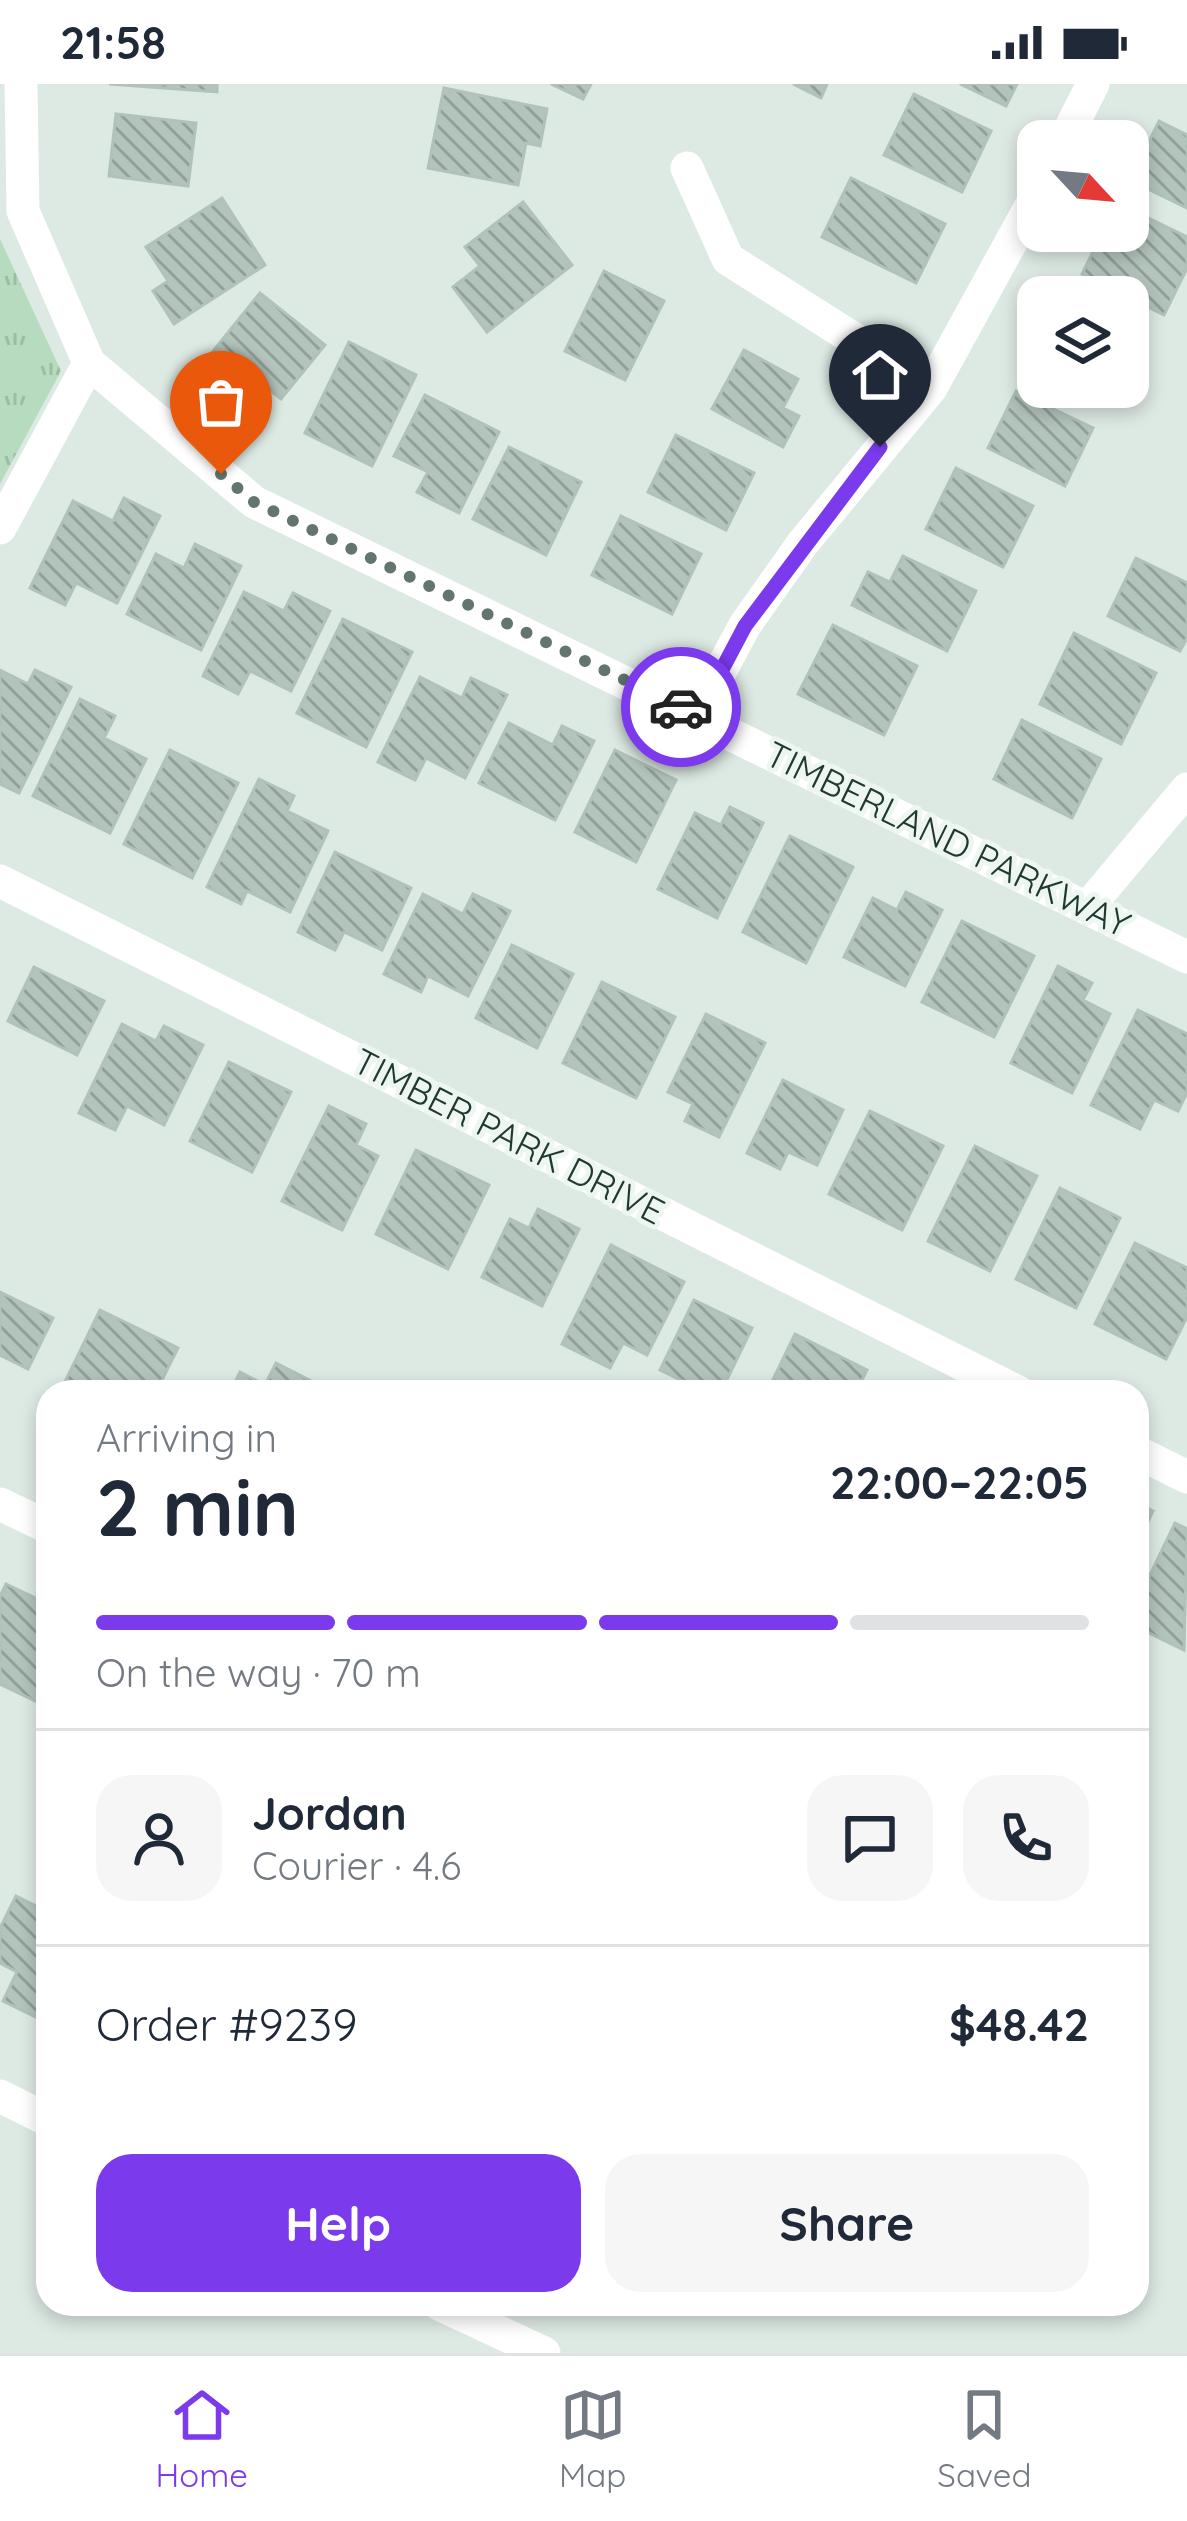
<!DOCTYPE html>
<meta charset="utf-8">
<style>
:root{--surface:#fff;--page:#f6f6f7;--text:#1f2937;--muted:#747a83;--line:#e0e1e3;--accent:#7c3aed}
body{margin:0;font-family:Quicksand,sans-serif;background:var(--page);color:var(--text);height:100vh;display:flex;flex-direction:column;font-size:45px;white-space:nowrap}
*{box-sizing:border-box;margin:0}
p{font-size:39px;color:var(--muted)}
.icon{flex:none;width:66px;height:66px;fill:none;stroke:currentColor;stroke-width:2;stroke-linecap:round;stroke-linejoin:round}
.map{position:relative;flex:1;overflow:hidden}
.details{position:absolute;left:36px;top:1296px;width:1113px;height:936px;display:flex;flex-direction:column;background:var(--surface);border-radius:36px;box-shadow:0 6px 18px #0003}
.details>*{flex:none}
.needle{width:78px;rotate:116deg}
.controls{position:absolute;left:1017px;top:36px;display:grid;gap:24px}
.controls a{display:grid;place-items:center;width:132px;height:132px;border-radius:24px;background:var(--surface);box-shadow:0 6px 18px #0003;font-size:60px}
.pin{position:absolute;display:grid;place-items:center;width:102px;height:102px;color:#fff;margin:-123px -51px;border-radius:50% 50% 50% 0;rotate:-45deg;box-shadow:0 0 12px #0007}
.pin .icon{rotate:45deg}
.courier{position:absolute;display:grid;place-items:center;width:120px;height:120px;margin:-60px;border:9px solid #7c3aed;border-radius:50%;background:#fff;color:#222;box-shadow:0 3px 15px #0007}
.head em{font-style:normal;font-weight:800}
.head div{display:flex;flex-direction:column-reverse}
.head{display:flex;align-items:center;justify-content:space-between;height:204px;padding:0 60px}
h1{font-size:78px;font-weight:800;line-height:90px}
.bar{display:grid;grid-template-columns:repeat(4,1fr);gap:18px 12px;align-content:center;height:144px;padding:0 60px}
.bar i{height:15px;border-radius:9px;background:var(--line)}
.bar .selected{background:var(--accent)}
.bar p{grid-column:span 4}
.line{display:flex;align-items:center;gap:30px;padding:0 60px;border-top:3px solid var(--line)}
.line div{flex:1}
.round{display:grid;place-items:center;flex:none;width:126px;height:126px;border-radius:36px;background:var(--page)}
.action{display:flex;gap:24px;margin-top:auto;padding:24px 60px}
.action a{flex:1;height:138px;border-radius:36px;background:var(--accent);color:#fff;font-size:48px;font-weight:800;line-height:138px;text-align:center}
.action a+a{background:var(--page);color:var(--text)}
.status{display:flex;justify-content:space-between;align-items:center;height:84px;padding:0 60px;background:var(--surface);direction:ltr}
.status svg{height:33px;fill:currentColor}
.tabs{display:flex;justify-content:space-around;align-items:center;height:168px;border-top:3px solid var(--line);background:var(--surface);font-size:33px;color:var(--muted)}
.tabs a{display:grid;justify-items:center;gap:6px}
.tabs .selected{color:var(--accent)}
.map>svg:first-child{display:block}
.grass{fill:url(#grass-tufts)}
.building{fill:url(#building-back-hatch);stroke:#b0c2ba;stroke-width:3}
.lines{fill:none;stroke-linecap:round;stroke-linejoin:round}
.minor{stroke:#fff;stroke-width:33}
.done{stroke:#62766f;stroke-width:12;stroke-dasharray:0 21.6}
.route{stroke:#7c3aed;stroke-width:15}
.labels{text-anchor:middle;stroke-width:10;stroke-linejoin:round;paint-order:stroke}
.street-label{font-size:36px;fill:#1f3830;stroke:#edf6f1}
</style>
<div class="status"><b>21:58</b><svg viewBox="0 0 49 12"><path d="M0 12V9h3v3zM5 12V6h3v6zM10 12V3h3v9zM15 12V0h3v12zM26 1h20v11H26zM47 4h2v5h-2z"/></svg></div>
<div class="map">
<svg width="1187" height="2269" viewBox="0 0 1187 2269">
<defs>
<pattern id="grass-tufts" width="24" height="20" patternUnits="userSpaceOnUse" patternTransform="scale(3)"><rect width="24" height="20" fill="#b6dbbe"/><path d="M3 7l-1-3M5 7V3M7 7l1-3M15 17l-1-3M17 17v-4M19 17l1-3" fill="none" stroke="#9cbda4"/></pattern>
<pattern id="building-back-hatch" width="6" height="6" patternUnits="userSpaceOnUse" patternTransform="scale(3)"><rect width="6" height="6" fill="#b3c4bc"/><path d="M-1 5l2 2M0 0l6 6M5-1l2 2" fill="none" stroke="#91a099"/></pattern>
</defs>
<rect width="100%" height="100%" fill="#dde9e3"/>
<path class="grass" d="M0,155L61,287L0,400Z"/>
<path class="building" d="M109,0H217V8Z
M551,0H591L583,15Z
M793,0H827L821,14Z
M960,0H1017L1006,22Z
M444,4L547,25L540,62L526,59L518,101L428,84Z
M914,10L991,47L962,108L884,71Z
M116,30L196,39L188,102L109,92Z
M1159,37L1187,51V124L1130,96Z
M851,94L945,140L916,199L822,153Z
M222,114L265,181L174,240L153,207L168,197L146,163Z
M523,118L572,181L487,248L453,203L480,182L465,163Z
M1128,124L1187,153V184L1164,231L1082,190L1103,147H1128Z
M604,187L664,217L625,296L565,267Z
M260,209L325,261L281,315L243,285L232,299L205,277Z
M1128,244L1145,252L1128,287Z
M349,258L416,291L372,382L305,349Z
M744,266L798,295L783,324L799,332L783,363L712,325Z
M1016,307L1093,344L1065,402L988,364Z
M425,311L499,348L459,429L417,408L428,388L394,372Z
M676,351L754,389L726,446L648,408Z
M509,363L581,398L546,471L473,435Z
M956,384L1033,422L1003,483L926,445Z
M124,414L160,432L117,519L76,499L65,521L30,504L73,417L113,437Z
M621,432L701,470L672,530L592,491Z
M195,460L241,482L201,566L127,530L156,470L184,484Z
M903,472L976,507L947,567L852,521L868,488L890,498Z
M1136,474L1187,499V554L1180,567L1108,532Z
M244,508L284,527L293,509L330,527L291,607L250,587L238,610L203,592Z
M343,535L412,568L366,663L297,629Z
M833,541L917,582L884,651L798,610Z
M1074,549L1156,589L1121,660L1040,620Z
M0,586L28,600L35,586L71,603L19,709L0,700Z
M420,593L462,614L471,594L507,611L465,694L426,674L415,696L378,678Z
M80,615L115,632L104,654L146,675L110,749L33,712Z
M1022,636L1101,675L1072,734L994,695Z
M509,639L553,661L562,642L594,657L555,736L479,699Z
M170,666L238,699L192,794L124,760Z
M615,666L676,696L636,778L575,748Z
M259,695L294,712L287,727L328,747L290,828L247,807L241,820L207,803Z
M730,723L763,739L717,834L658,805L695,729L721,741Z
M790,752L853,783L806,879L743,848Z
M335,768L411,804L382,866L344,848L335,866L298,848Z
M906,808L942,826L905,902L844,873L873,814L897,826Z
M423,810L463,830L473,810L510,827L468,912L428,892L421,908L384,890Z
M962,837L1034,872L994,953L922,918Z
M512,861L573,890L537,964L476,934Z
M1058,882L1092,899L1083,916L1110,930L1072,1009L1011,979Z
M34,883L104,917L77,971L8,937Z
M602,898L675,933L636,1014L563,979Z
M1138,926L1187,950V1009L1178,1027L1154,1016L1140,1045L1091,1021Z
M706,930L765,959L719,1053L685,1037L693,1020L668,1008Z
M122,940L156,957L164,942L203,961L164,1041L127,1022L115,1046L79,1029Z
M229,978L291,1008L252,1088L190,1057Z
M783,996L843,1026L817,1081L788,1068L780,1085L747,1069Z
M329,1022L366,1040L356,1061L378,1072L342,1146L282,1117Z
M870,1027L943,1062L902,1146L829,1110Z
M975,1062L1037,1092L990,1187L928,1157Z
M416,1066L489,1101L448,1185L376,1150Z
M1060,1104L1120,1134L1076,1224L1016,1195Z
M538,1125L579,1145L542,1222L482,1193L510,1135L529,1144Z
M1135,1159L1187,1184V1233L1166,1275L1095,1240Z
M611,1161L684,1198L647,1271L623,1259L610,1284L562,1260Z
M0,1208L53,1234L28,1285L0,1271Z
M694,1216L752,1244L721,1308H706L660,1286Z
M100,1226L178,1264L156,1308H60Z
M795,1250L867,1286L856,1308H767Z
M276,1279L333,1308H230L240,1288L265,1301Z
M1137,1419L1153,1427L1137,1461Z
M1175,1439L1187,1445L1184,1566L1137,1543V1518Z
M6,1500L48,1520V1623L0,1600V1512Z
M16,1812L48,1828V1939L3,1917L17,1888L0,1879V1844Z"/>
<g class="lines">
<path class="minor" d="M21,0L23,127L89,279L254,418L1187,873
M1064,57L1093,0
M687,84L728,175L931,304
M0,444L89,279
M697,631L745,541L803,459L931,304L1038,109
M0,797L1018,1308
M1088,823L1187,705
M1137,1368L1187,1393
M0,1420L48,1443
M0,2012L48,2036
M439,2220L544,2269"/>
</g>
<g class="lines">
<path class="done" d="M221,390L254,418L681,623"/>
<path class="route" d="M681,623L698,631L745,542L880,363"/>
</g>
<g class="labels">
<g class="street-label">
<text transform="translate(948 755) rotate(26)" y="13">TIMBERLAND PARKWAY</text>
<text transform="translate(509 1052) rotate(27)" y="13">TIMBER PARK DRIVE</text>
</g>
</g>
</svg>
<div class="controls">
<a><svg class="needle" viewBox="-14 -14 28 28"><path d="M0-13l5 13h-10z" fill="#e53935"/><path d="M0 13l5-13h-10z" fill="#747a83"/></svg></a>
<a><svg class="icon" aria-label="layers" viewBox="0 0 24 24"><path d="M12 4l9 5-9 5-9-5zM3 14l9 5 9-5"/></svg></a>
</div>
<div class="pin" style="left:221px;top:390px;background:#ea580c"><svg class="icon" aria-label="bag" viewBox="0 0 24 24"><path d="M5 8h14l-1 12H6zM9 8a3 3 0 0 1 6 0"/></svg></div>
<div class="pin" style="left:880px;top:363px;background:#1f2937"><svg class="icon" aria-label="home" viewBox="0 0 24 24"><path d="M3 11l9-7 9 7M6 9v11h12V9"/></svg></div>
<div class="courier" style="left:681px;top:623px"><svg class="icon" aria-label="car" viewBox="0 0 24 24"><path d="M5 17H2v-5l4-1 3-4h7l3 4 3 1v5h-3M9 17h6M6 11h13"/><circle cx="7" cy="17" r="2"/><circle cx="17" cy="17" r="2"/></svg></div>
<section class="details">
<div class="head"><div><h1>2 min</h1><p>Arriving in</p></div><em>22:00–22:05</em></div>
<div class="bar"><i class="selected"></i><i class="selected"></i><i class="selected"></i><i></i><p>On the way · 70 m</p></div>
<div class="line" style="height:216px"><a class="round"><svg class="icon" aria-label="person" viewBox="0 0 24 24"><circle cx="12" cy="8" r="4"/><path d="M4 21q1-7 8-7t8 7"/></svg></a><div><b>Jordan</b><p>Courier · 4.6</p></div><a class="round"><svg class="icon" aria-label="chat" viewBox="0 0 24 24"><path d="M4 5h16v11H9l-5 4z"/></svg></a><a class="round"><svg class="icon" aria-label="phone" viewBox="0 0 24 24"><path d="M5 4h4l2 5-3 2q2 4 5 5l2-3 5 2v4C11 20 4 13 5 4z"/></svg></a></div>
<div class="line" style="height:156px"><div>Order #9239</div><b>$48.42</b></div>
<div class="action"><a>Help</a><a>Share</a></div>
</section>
</div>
<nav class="tabs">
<a class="selected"><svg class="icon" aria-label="home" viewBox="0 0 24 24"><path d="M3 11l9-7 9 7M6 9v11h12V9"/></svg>Home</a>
<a><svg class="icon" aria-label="map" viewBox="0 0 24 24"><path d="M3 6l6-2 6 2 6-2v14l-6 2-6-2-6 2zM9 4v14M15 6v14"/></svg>Map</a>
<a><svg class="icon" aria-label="saved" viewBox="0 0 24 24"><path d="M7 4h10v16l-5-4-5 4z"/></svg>Saved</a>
</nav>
